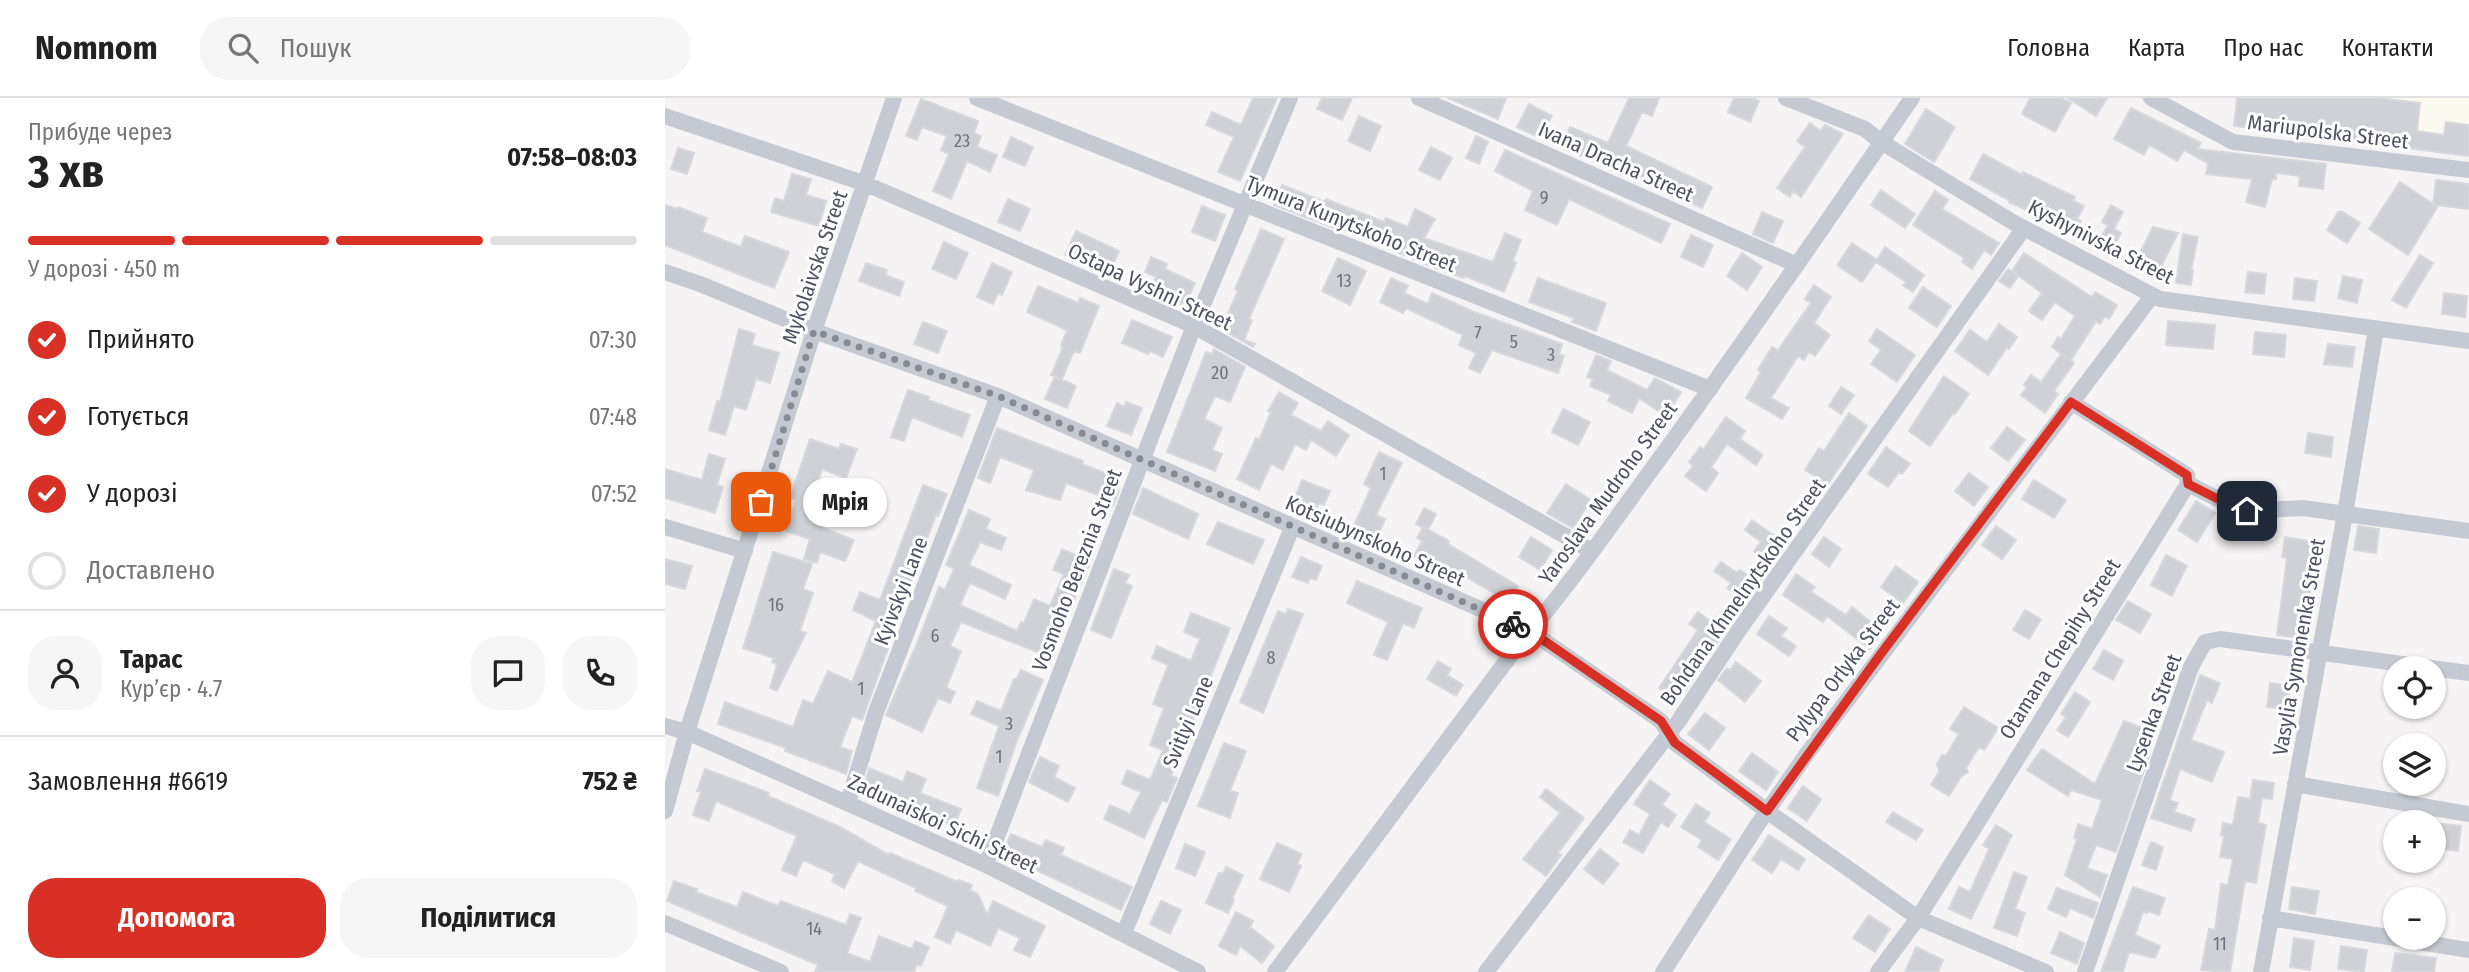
<!DOCTYPE html>
<html lang="uk">
<meta charset="utf-8">
<style>
:root{--surface:#fff;--page:#f6f6f6;--text:#222;--muted:#767676;--line:#e0e0e0;--accent:#d93025}
body{margin:0;font-family:"Fira Sans Condensed",sans-serif;background:var(--page);color:var(--text);height:100vh;display:flex;flex-direction:column;font-size:26px;white-space:nowrap}
*{box-sizing:border-box;margin:0}
p{font-size:23px;color:var(--muted)}
.icon{flex:none;width:38px;height:38px;fill:none;stroke:currentColor;stroke-width:2;stroke-linecap:round;stroke-linejoin:round}
.map{position:relative;flex:1;overflow:hidden}
.sheet{display:flex;flex-direction:column;background:var(--surface);width:665px}
.sheet>*{flex:none}
.controls{position:absolute;left:1718px;top:558px;display:grid;gap:14px}
.controls a{display:grid;place-items:center;width:63px;height:63px;border-radius:50%;background:var(--surface);box-shadow:0 2px 5px #0004;font-size:35px}
.pin{position:absolute;display:grid;place-items:center;width:60px;height:60px;color:#fff;margin:-30px;border-radius:14px;box-shadow:0 4px 10px #0006}
.courier{position:absolute;display:grid;place-items:center;width:70px;height:70px;margin:-35px;border:5px solid #d93025;border-radius:50%;background:#fff;color:#222;box-shadow:0 2px 9px #0007}
.bubble{position:absolute;height:49px;border-radius:24px;background:var(--surface);box-shadow:0 2px 5px #0004;font-size:23px;font-weight:700;line-height:49px;text-align:center}
.overview em{font-style:normal;font-weight:700}
.overview div{display:flex;flex-direction:column-reverse}
.overview{display:flex;align-items:center;justify-content:space-between;height:119px;padding:0 28px}
h1{font-size:46px;font-weight:700;line-height:52px}
.bar{display:grid;grid-template-columns:repeat(4,1fr);gap:10px 7px;align-content:center;height:84px;padding:0 28px}
.bar i{height:9px;border-radius:5px;background:var(--line)}
.bar .on{background:var(--accent)}
.bar p{grid-column:span 4}
.line{display:flex;align-items:center;gap:18px;padding:0 28px;border-top:2px solid var(--line)}
.line div{flex:1}
.round{display:grid;place-items:center;flex:none;width:74px;height:74px;border-radius:28px;background:var(--page)}
ol{padding:0 28px;list-style:none}
li{display:flex;align-items:center;gap:21px;height:77px}
li p{margin-inline-start:auto}
li .icon{padding:7px;border-radius:50%;background:var(--accent);color:#fff;stroke-width:4}
li:last-child{color:var(--muted)}
li i{width:38px;height:38px;border:4px solid var(--line);border-radius:50%}
.cta{display:flex;gap:14px;margin-top:auto;padding:14px 28px}
.cta a{flex:1;height:80px;border-radius:28px;background:var(--accent);color:#fff;font-size:28px;font-weight:700;line-height:80px;text-align:center}
.cta a+a{background:var(--page);color:var(--text)}
header{display:flex;align-items:center;gap:42px;box-sizing:border-box;height:98px;padding:0 35px;background:var(--surface);border-bottom:2px solid var(--line)}
header strong{font-size:33px}
nav{display:flex;gap:38px;margin-inline-start:auto;font-size:24px}
.search{width:490px;height:63px;background:var(--page);display:flex;align-items:center;gap:18px;box-sizing:border-box;padding:0 24px;border-radius:28px;color:var(--muted);font-size:26px}
main{display:flex;flex:1;min-height:0}
.map>svg:first-child{display:block}
.commercial{fill:#fcfaf0}
.building{fill:#d0d1d6;stroke:#d7d8dd;stroke-width:2}
.lines{fill:none;stroke-linecap:round;stroke-linejoin:round}
.minor{stroke:#c5cad2;stroke-width:16}
.done{stroke:#878a93;stroke-width:7;stroke-dasharray:0 12.6}
.route{stroke:#d93025;stroke-width:9}
.labels{text-anchor:middle;stroke-width:6;stroke-linejoin:round;paint-order:stroke}
.number-label{font-size:18px;fill:#6d727d}
.street-label{font-size:21px;fill:#4c525f;stroke:#fff}
</style>
<header>
<strong>Nomnom</strong>
<div class="search"><svg class="icon" aria-label="search" viewBox="0 0 24 24"><circle cx="10" cy="10" r="6"/><path d="M15 15l6 6"/></svg>Пошук</div>
<nav><a>Головна</a><a>Карта</a><a>Про нас</a><a>Контакти</a></nav>
</header>
<main>
<section class="sheet">
<div class="overview"><div><h1>3 хв</h1><p>Прибуде через</p></div><em>07:58–08:03</em></div>
<div class="bar"><i class="on"></i><i class="on"></i><i class="on"></i><i></i><p>У дорозі · 450 m</p></div>
<ol>
<li><svg class="icon" aria-label="check" viewBox="0 0 24 24"><path d="M5 12l5 5 9-10"/></svg>Прийнято<p>07:30</p></li>
<li><svg class="icon" aria-label="check" viewBox="0 0 24 24"><path d="M5 12l5 5 9-10"/></svg>Готується<p>07:48</p></li>
<li><svg class="icon" aria-label="check" viewBox="0 0 24 24"><path d="M5 12l5 5 9-10"/></svg>У дорозі<p>07:52</p></li>
<li><i></i>Доставлено</li>
</ol>
<div class="line" style="height:126px"><a class="round"><svg class="icon" aria-label="person" viewBox="0 0 24 24"><circle cx="12" cy="8" r="4"/><path d="M4 21q1-7 8-7t8 7"/></svg></a><div><b>Тарас</b><p>Кур’єр · 4.7</p></div><a class="round"><svg class="icon" aria-label="chat" viewBox="0 0 24 24"><path d="M4 5h16v11H9l-5 4z"/></svg></a><a class="round"><svg class="icon" aria-label="phone" viewBox="0 0 24 24"><path d="M5 4h4l2 5-3 2q2 4 5 5l2-3 5 2v4C11 20 4 13 5 4z"/></svg></a></div>
<div class="line" style="height:91px"><div>Замовлення #6619</div><b>752 ₴</b></div>
<div class="cta"><a>Допомога</a><a>Поділитися</a></div>
</section>
<div class="map">
<svg width="1804" height="874" viewBox="0 0 1804 874">
<rect width="100%" height="100%" fill="#f5f3f3"/>
<path class="commercial" d="M1572,0H1804V58L1569,28Z"/>
<path class="building" d="M588,0H612L575,83L553,74L569,39L541,27L547,14L576,27Z
M657,0H687L677,22L652,11Z
M783,0H841L833,21Z
M964,0H994L987,18L977,14L961,48L1047,89L1037,110L960,75L896,50L905,29L943,45Z
M1069,0H1087L1094,3L1085,24L1063,14Z
M1365,0H1396L1406,5L1390,34L1357,16Z
M1403,0H1442L1431,18Z
M1572,0H1713L1755,5L1752,33L1779,37L1781,24L1804,27V58L1569,28Z
M256,1L313,23L309,35L316,38L312,49L332,57L325,74L302,63L286,101L268,93L284,56L276,52L282,38L257,29L252,42L241,38Z
M864,6L887,18L875,40L852,29Z
M1466,10L1536,45L1532,51L1661,66L1658,91L1634,88L1635,78L1611,75V81H1607L1600,109L1581,104L1587,81L1541,76L1543,65L1519,52L1512,63L1484,47L1479,57L1449,41Z
M1261,11L1290,29L1269,64L1240,46Z
M694,18L716,28L705,53L683,43Z
M1145,25L1155,33L1160,27L1178,36L1136,99L1128,93L1125,99L1112,90L1140,49L1132,43Z
M811,38L823,44L814,66L801,60Z
M346,39L368,49L360,68L338,59Z
M766,49L787,60L775,82L754,72Z
M13,50L29,55L22,76L6,71Z
M840,52L1005,126L996,145L904,101L892,127L860,112L868,93L830,73Z
M1318,56L1357,77L1358,74L1410,99L1408,103L1419,108L1412,121L1416,123L1410,135L1344,104V102L1305,81Z
M127,76L146,81L141,97L161,103L154,128L106,114L110,100L119,103Z
M1771,82L1804,86V111L1770,107L1773,108L1743,157L1704,131L1735,84L1768,106Z
M617,87L660,104L661,101L719,124L721,120L743,129L750,111L770,121L759,140L828,164L840,135L856,142L848,163L851,165L839,194L800,178L799,180L765,168L675,130L674,132L609,107Z
M1216,92L1250,116L1240,130L1206,107Z
M1270,93L1283,102L1277,111L1334,145L1326,157L1319,152L1307,171L1297,164L1299,160L1248,127Z
M343,101L365,111L355,133L333,124Z
M0,107L12,111L13,109L42,120L37,134L76,149L80,138L124,154L109,190L0,147Z
M1446,107L1458,114L1449,131L1456,135L1445,155L1432,147L1443,127L1437,124Z
M537,108L560,117L550,143L527,134Z
M1097,114L1118,123L1108,145L1088,136Z
M1673,114H1678L1695,125L1682,145L1662,132Z
M1488,129L1513,135L1491,178L1469,167Z
M596,131L619,141L584,221L587,222L579,242L590,246L588,249L556,231L573,193L570,191Z
M411,133L454,153L444,176L400,157Z
M1518,136L1533,139L1526,172H1528L1526,187L1511,185Z
M1026,137L1048,147L1038,169L1016,159Z
M279,144L303,155L291,181L267,171Z
M1187,145L1212,162L1197,184L1172,167Z
M1220,149L1259,177L1248,194L1238,187L1241,184L1211,164Z
M1077,155L1097,169L1082,192L1062,178Z
M1359,155L1427,199L1430,194L1452,207L1444,221L1440,218L1435,226L1431,223L1406,262L1409,265L1389,293L1393,296L1380,315L1356,297L1362,289L1359,287L1366,277L1376,284L1396,256L1402,260L1387,249L1393,239L1396,241L1410,218L1390,204L1377,222L1364,213L1377,195L1347,173Z
M1755,157L1768,165L1741,210L1727,202Z
M486,159L502,166L500,171L530,185L520,208L485,193L491,179L480,174Z
M673,160L701,173L685,207L657,193Z
M201,165L222,172L220,177L239,184L234,198L194,183Z
M327,165L347,174L337,197L333,195L328,206L312,199Z
M1343,171L1353,178L1345,190L1334,183Z
M1583,174L1601,176L1599,196L1580,194Z
M1678,178L1697,182L1692,205L1673,200Z
M726,180L743,188L739,195L763,206L767,195L809,214L897,246L894,256L899,258L893,275L827,252L815,275L804,270L811,255L794,247L798,237L741,210L738,215L715,204Z
M873,180L941,205L931,233L907,224L909,220L864,204Z
M1630,180L1652,183L1649,203L1628,201Z
M1149,187L1166,199L1149,225L1165,237L1150,258L1144,254L1139,262L1133,258L1106,300L1124,310L1117,321L1081,300L1096,274L1093,272L1107,249L1113,252L1146,205L1140,201Z
M373,188L413,205L415,200L434,208L415,255L409,253L397,281L391,279L411,288L402,310L380,301L390,278L386,277L398,249L396,248L402,232L362,214Z
M1258,189L1286,208L1272,229L1244,210Z
M1779,195L1802,198L1800,219L1777,216Z
M467,222L507,239L498,259L485,253L483,256L457,245Z
M1503,223L1550,227L1548,251L1501,247Z
M258,224L282,233L273,255L249,246Z
M1334,226L1352,239L1344,251L1342,249L1323,277L1290,253L1305,232L1322,244Z
M74,231L90,236L87,247L114,255L105,285L91,281L81,312L69,308L60,337L44,332L52,303L55,304Z
M1212,231L1250,257L1232,284L1206,266L1216,252L1204,243Z
M1590,234L1621,237L1619,259L1588,256Z
M1663,246L1690,249L1687,269L1659,266Z
M549,251L580,269L565,304L550,298L539,321L557,330L547,352L557,356L550,373L502,354L541,254L547,256Z
M931,257L946,263L942,272L982,292L990,280L1016,294L1001,318L974,300L967,315L943,303L946,297L925,288L928,281L922,279Z
M1279,278L1304,296L1290,316L1288,315L1265,348L1244,333Z
M1176,289L1189,297L1176,316L1164,308Z
M243,292L264,299L263,302L305,317L297,339L247,319L239,343L226,339Z
M614,294L633,305L626,317L656,333L663,323L684,337L671,358L646,342L641,352L630,346L618,372L606,366L594,392L572,381L591,340L594,342L606,314L603,313Z
M461,304L477,310L466,337L442,328L452,305L459,309Z
M898,311L925,324L913,347L887,334Z
M1184,315L1202,328L1163,386L1140,372L1154,350L1159,353Z
M1061,319L1080,333L1075,341L1098,357L1091,367L1062,346L1046,369L1053,375L1041,393L1020,378L1028,368L1024,364L1035,349L1038,352Z
M1342,329L1360,342L1343,363L1326,350Z
M332,330L418,363L417,366L450,379L445,390L454,393L448,408L440,404L443,395L441,400L401,385L395,402L361,392L369,372L335,359L325,385L313,380Z
M1643,335L1668,339L1666,359L1640,355Z
M145,341L174,351L176,346L192,351L181,380L157,371L144,415L161,420L158,430L189,442L180,463L155,454L152,465L139,461L145,441L121,433L131,402L125,400Z
M1221,349L1245,366L1237,376L1234,374L1223,389L1203,376Z
M714,354L737,365L711,417L720,421L711,442L687,432L706,390L699,386Z
M44,356L60,361L52,387L58,389L50,415L0,400V371L37,382Z
M1304,375L1323,389L1309,408L1290,393Z
M637,382L665,393L659,407L654,405L650,414L628,405Z
M1369,382L1401,402L1389,420L1357,401Z
M901,386L926,402L908,430L882,415Z
M258,387L282,396L273,418L271,417L223,544L225,545L197,622L187,618L175,649L187,653L181,676L120,653L121,650L53,626L60,604L128,629L138,602L148,606L163,573L187,584L211,523L188,512L195,494L215,502Z
M478,390L533,416L523,441L468,416Z
M1531,403L1550,415L1532,444L1513,432Z
M759,410L771,416L763,432L751,426Z
M304,412L325,421L321,431L341,440L336,452L315,444L304,467L346,487L340,501L305,485L295,507L352,533L356,524L359,525L369,501L385,508L399,476L388,472L397,451L415,459L413,463L424,467L385,559L296,524L285,548L296,553L282,587V590L290,594L285,605L273,600L257,634L221,617L251,548L274,489L280,492L289,471L281,467Z
M1087,422L1121,446L1081,504L1062,490L1066,485L1049,473L1056,464L1072,475L1075,472L1084,478L1097,459L1089,453L1096,444L1080,432Z
M553,424L599,442L588,466L542,446Z
M1331,428L1351,442L1337,461L1317,447Z
M1693,428L1714,431L1711,455L1689,452Z
M758,429L784,443L783,446L853,488L844,504L774,463L771,469L749,458L757,443L752,440Z
M866,439L887,452L875,472L854,459Z
M1159,439L1176,451L1164,469L1147,456Z
M1620,439L1651,444L1644,505L1640,504L1635,540L1612,537L1622,460L1617,459Z
M108,454L147,466L138,491L148,495L135,533L141,535L112,593L105,590L112,567L107,564L109,560L78,550Z
M1501,457L1522,468L1507,498L1486,487Z
M636,459L657,468L651,482L645,480L643,485L627,479Z
M0,461L27,468L20,491L0,486Z
M1231,468L1253,484L1238,505L1216,489Z
M449,471L464,477L460,485L467,488L446,540L426,532Z
M1131,476L1150,489L1146,494L1181,517L1187,509L1218,534L1205,551L1162,518L1158,524L1118,497Z
M692,483L757,510L749,530L738,525L722,562L709,557L723,524L682,505Z
M1463,503L1486,516L1475,535L1451,522Z
M623,511L638,516L598,615L575,604L613,513L621,516Z
M1360,512L1376,521L1364,541L1348,532Z
M1033,514L1060,533L1021,592L1020,591L1012,602L994,590L1033,532L1024,526Z
M526,515L565,530L506,678L512,680L502,704L497,702L479,740L439,721L445,707L465,716L476,694L457,686L462,672L485,682L498,652L485,647L499,610L488,606L503,567L487,560L492,548L526,563L535,541L519,534Z
M1104,518L1122,530L1116,538L1131,548L1124,558L1092,536Z
M1439,552L1458,563L1448,582L1428,571Z
M773,563L786,571L782,577L798,587L791,598L762,581Z
M1071,564L1096,583L1080,604L1053,582L1062,570L1065,572Z
M356,572L378,582L351,645L333,698L312,690L334,628L306,616L312,603L336,613L349,581L351,582Z
M1535,577L1555,585L1547,605L1542,602L1526,642L1559,654L1547,684L1515,671L1505,702L1513,705L1509,714L1530,721L1526,733L1486,720Z
M1605,585L1625,588L1622,611L1602,609Z
M1410,594L1425,604L1403,639L1392,632L1401,619L1396,616Z
M1299,609L1333,630L1319,652L1314,649L1301,670L1303,674L1296,679L1284,698L1266,687L1274,674L1272,666L1277,657L1281,658L1294,636L1285,631Z
M1040,615L1060,630L1044,652L1023,636Z
M1459,623L1485,633L1476,655L1484,658L1451,754L1431,747L1422,770L1442,777L1435,799L1400,777L1412,741L1409,740L1413,726L1427,731L1437,702L1406,692L1403,698L1362,672L1377,651L1430,686Z
M559,645L581,653L565,693L573,695L565,720L533,708Z
M1087,655L1113,674L1101,692L1074,673Z
M375,659L394,668L389,679L410,690L403,704L364,684Z
M204,670L238,684L242,673L261,681L255,695L296,711L289,728L198,692Z
M40,671L104,695L103,698L175,729L224,757L225,755L293,784L294,782L307,787L305,792L313,796L322,817L328,803L380,828L365,859L349,852L355,840L333,830L325,848L291,832L285,846L270,839L283,808L250,793L251,790L193,763L179,790L167,783L170,776L138,762L131,778L117,772L132,738L51,703L44,723L28,717L36,694L32,693Z
M985,682L1005,696L997,707L1011,717L1003,729L996,724L978,755L958,744L965,732L974,737L985,716L969,706Z
M1588,682L1609,685L1607,701L1597,700L1593,725L1601,727L1591,785L1580,783L1565,874L1536,872L1544,831L1550,832L1556,786L1563,787L1568,761L1555,759L1559,738L1556,737L1558,725L1568,727L1573,699L1585,701Z
M1138,688L1156,701L1142,723L1123,710Z
M881,691L919,720L893,755L896,757L881,778L858,761L895,715L875,699Z
M1031,706L1045,715L1039,724L1066,741L1053,762L1033,749L1037,742L1016,729Z
M1228,714L1258,732L1251,742L1221,724Z
M1769,725L1796,728L1793,753L1769,750Z
M1331,727L1347,737L1306,821L1284,811L1294,789L1305,794L1324,751L1318,747Z
M346,736L377,749L381,742L399,750L396,757L467,789L456,812L337,756Z
M1104,737L1140,761L1133,772L1116,761L1107,775L1087,762Z
M1486,744L1498,749L1491,772L1477,767Z
M612,745L637,756L632,766L636,768L624,794L595,781Z
M520,746L540,754L530,778L511,770Z
M935,751L954,766L938,786L919,771Z
M561,769L578,777L567,801L569,802L563,815L541,805L554,775L558,776Z
M1349,774L1362,779L1350,811L1360,815L1352,838L1329,830Z
M9,783L32,791L31,794L72,809L78,794L113,808L116,803L181,827L185,816L196,820L182,855L205,864L214,838L247,851L250,843L264,849L256,868L252,866L249,874H150L153,867L2,803Z
M1468,789L1500,800L1494,817L1483,813L1482,815L1478,814L1470,837L1495,848L1490,860L1464,854L1458,874H1436Z
M1627,789L1654,793L1650,816L1624,811Z
M1392,790L1433,805L1428,820L1405,810L1401,819L1383,811Z
M496,803L516,812L505,836L485,826Z
M571,814L588,823L585,829L609,848L597,865L575,848L571,857L554,848Z
M1204,817L1225,831L1210,854L1188,840Z
M1395,834L1419,845L1412,866L1386,855Z
M1629,840L1649,843L1645,872L1625,869Z
M1676,848L1702,852L1699,874L1673,871Z
M1251,849L1278,862L1273,874H1240Z
M1730,855L1771,860L1769,874H1727Z"/>
<g class="lines">
<path class="minor" d="M312,0L1045,291
M754,0L1132,167
M1121,0L1200,31L1216,44L1351,126L1495,201L1804,243
M1486,0L1568,44L1804,72
M0,18L201,86L529,228L927,453
M0,174L35,186L149,233L333,298L865,533L996,623L1010,645L1113,721L1253,820L1381,874
M1406,304L1522,377L1523,386
M1523,386L1565,407L1582,413L1638,410L1804,433
M0,429L80,453
M0,628L22,634L321,767L533,874
M1630,686L1804,716
M183,704L211,614L333,298
M0,713L22,634L149,233L229,0
M321,767L529,228L625,0
M1605,820L1804,852
M0,825L116,874
M459,835L627,430
M610,874L854,546C906,486 951,420 998,356C1083,239 1165,119 1247,0
M821,874L1013,624L1074,532L1359,130
M998,874L1093,726L1144,653L1487,198
M1213,874L1253,820L1523,386
M1420,874L1526,569L1540,544L1555,541L1804,575
M1596,874L1680,416L1711,231"/>
</g>
<g class="lines">
<path class="done" d="M96,404L149,233L333,298L848,526"/>
<path class="route" d="M848,526L865,533L996,623L1010,645L1102,713L1215,557L1406,304L1522,377L1523,386L1565,407L1582,413"/>
</g>
<g class="labels">
<g class="number-label">
<text x="297" y="49">23</text>
<text x="879" y="106">9</text>
<text x="679" y="189">13</text>
<text x="813" y="241">7</text>
<text x="849" y="250">5</text>
<text x="886" y="263">3</text>
<text x="555" y="281">20</text>
<text x="718" y="382">1</text>
<text x="111" y="513">16</text>
<text x="270" y="544">6</text>
<text x="606" y="566">8</text>
<text x="196" y="597">1</text>
<text x="344" y="632">3</text>
<text x="334" y="665">1</text>
<text x="149" y="837">14</text>
<text x="1555" y="852">11</text>
</g>
<g class="street-label">
<text transform="translate(1663 34) rotate(7)" y="7">Mariupolska Street</text>
<text transform="translate(951 64) rotate(24)" y="7">Ivana Dracha Street</text>
<text transform="translate(686 126) rotate(22)" y="7">Tymura Kunytskoho Street</text>
<text transform="translate(1436 144) rotate(27)" y="7">Kyshynivska Street</text>
<text transform="translate(150 169) rotate(-71)" y="7">Mykolaivska Street</text>
<text transform="translate(485 189) rotate(25)" y="7">Ostapa Vyshni Street</text>
<text transform="translate(943 395) rotate(-54)" y="7">Yaroslava Mudroho Street</text>
<text transform="translate(710 443) rotate(24)" y="7">Kotsiubynskoho Street</text>
<text transform="translate(412 472) rotate(-69)" y="7">Vosmoho Bereznia Street</text>
<text transform="translate(236 493) rotate(-69)" y="7">Kyivskyi Lane</text>
<text transform="translate(1078 494) rotate(-55)" y="7">Bohdana Khmelnytskoho Street</text>
<text transform="translate(1634 549) rotate(-80)" y="7">Vasylia Symonenka Street</text>
<text transform="translate(1395 551) rotate(-58)" y="7">Otamana Chepihy Street</text>
<text transform="translate(1178 572) rotate(-53)" y="7">Pylypa Orlyka Street</text>
<text transform="translate(1489 615) rotate(-70)" y="7">Lysenka Street</text>
<text transform="translate(523 624) rotate(-67)" y="7">Svitlyi Lane</text>
<text transform="translate(278 726) rotate(25)" y="7">Zadunaiskoi Sichi Street</text>
</g>
</g>
</svg>
<div class="controls">
<a><svg class="icon" aria-label="locate" viewBox="0 0 24 24"><circle cx="12" cy="12" r="6"/><path d="M12 2v4M12 18v4M2 12h4M18 12h4"/></svg></a>
<a><svg class="icon" aria-label="layers" viewBox="0 0 24 24"><path d="M12 4l9 5-9 5-9-5zM3 14l9 5 9-5"/></svg></a>
<a>+</a>
<a>−</a>
</div>
<div class="pin" style="left:96px;top:404px;background:#ea580c"><svg class="icon" aria-label="bag" viewBox="0 0 24 24"><path d="M5 8h14l-1 12H6zM9 8a3 3 0 0 1 6 0"/></svg></div>
<div class="pin" style="left:1582px;top:413px;background:#1f2937"><svg class="icon" aria-label="home" viewBox="0 0 24 24"><path d="M3 11l9-7 9 7M6 9v11h12V9"/></svg></div>
<div class="courier" style="left:848px;top:526px"><svg class="icon" aria-label="bike" viewBox="0 0 24 24"><circle cx="6" cy="16" r="4"/><circle cx="18" cy="16" r="4"/><path d="M6 16l4-8h5l3 8M10 8l3 8H6M13 5h3"/></svg></div>
<div class="bubble" style="left:138px;top:380px;width:84px">Мрія</div>
</div>
</main>
